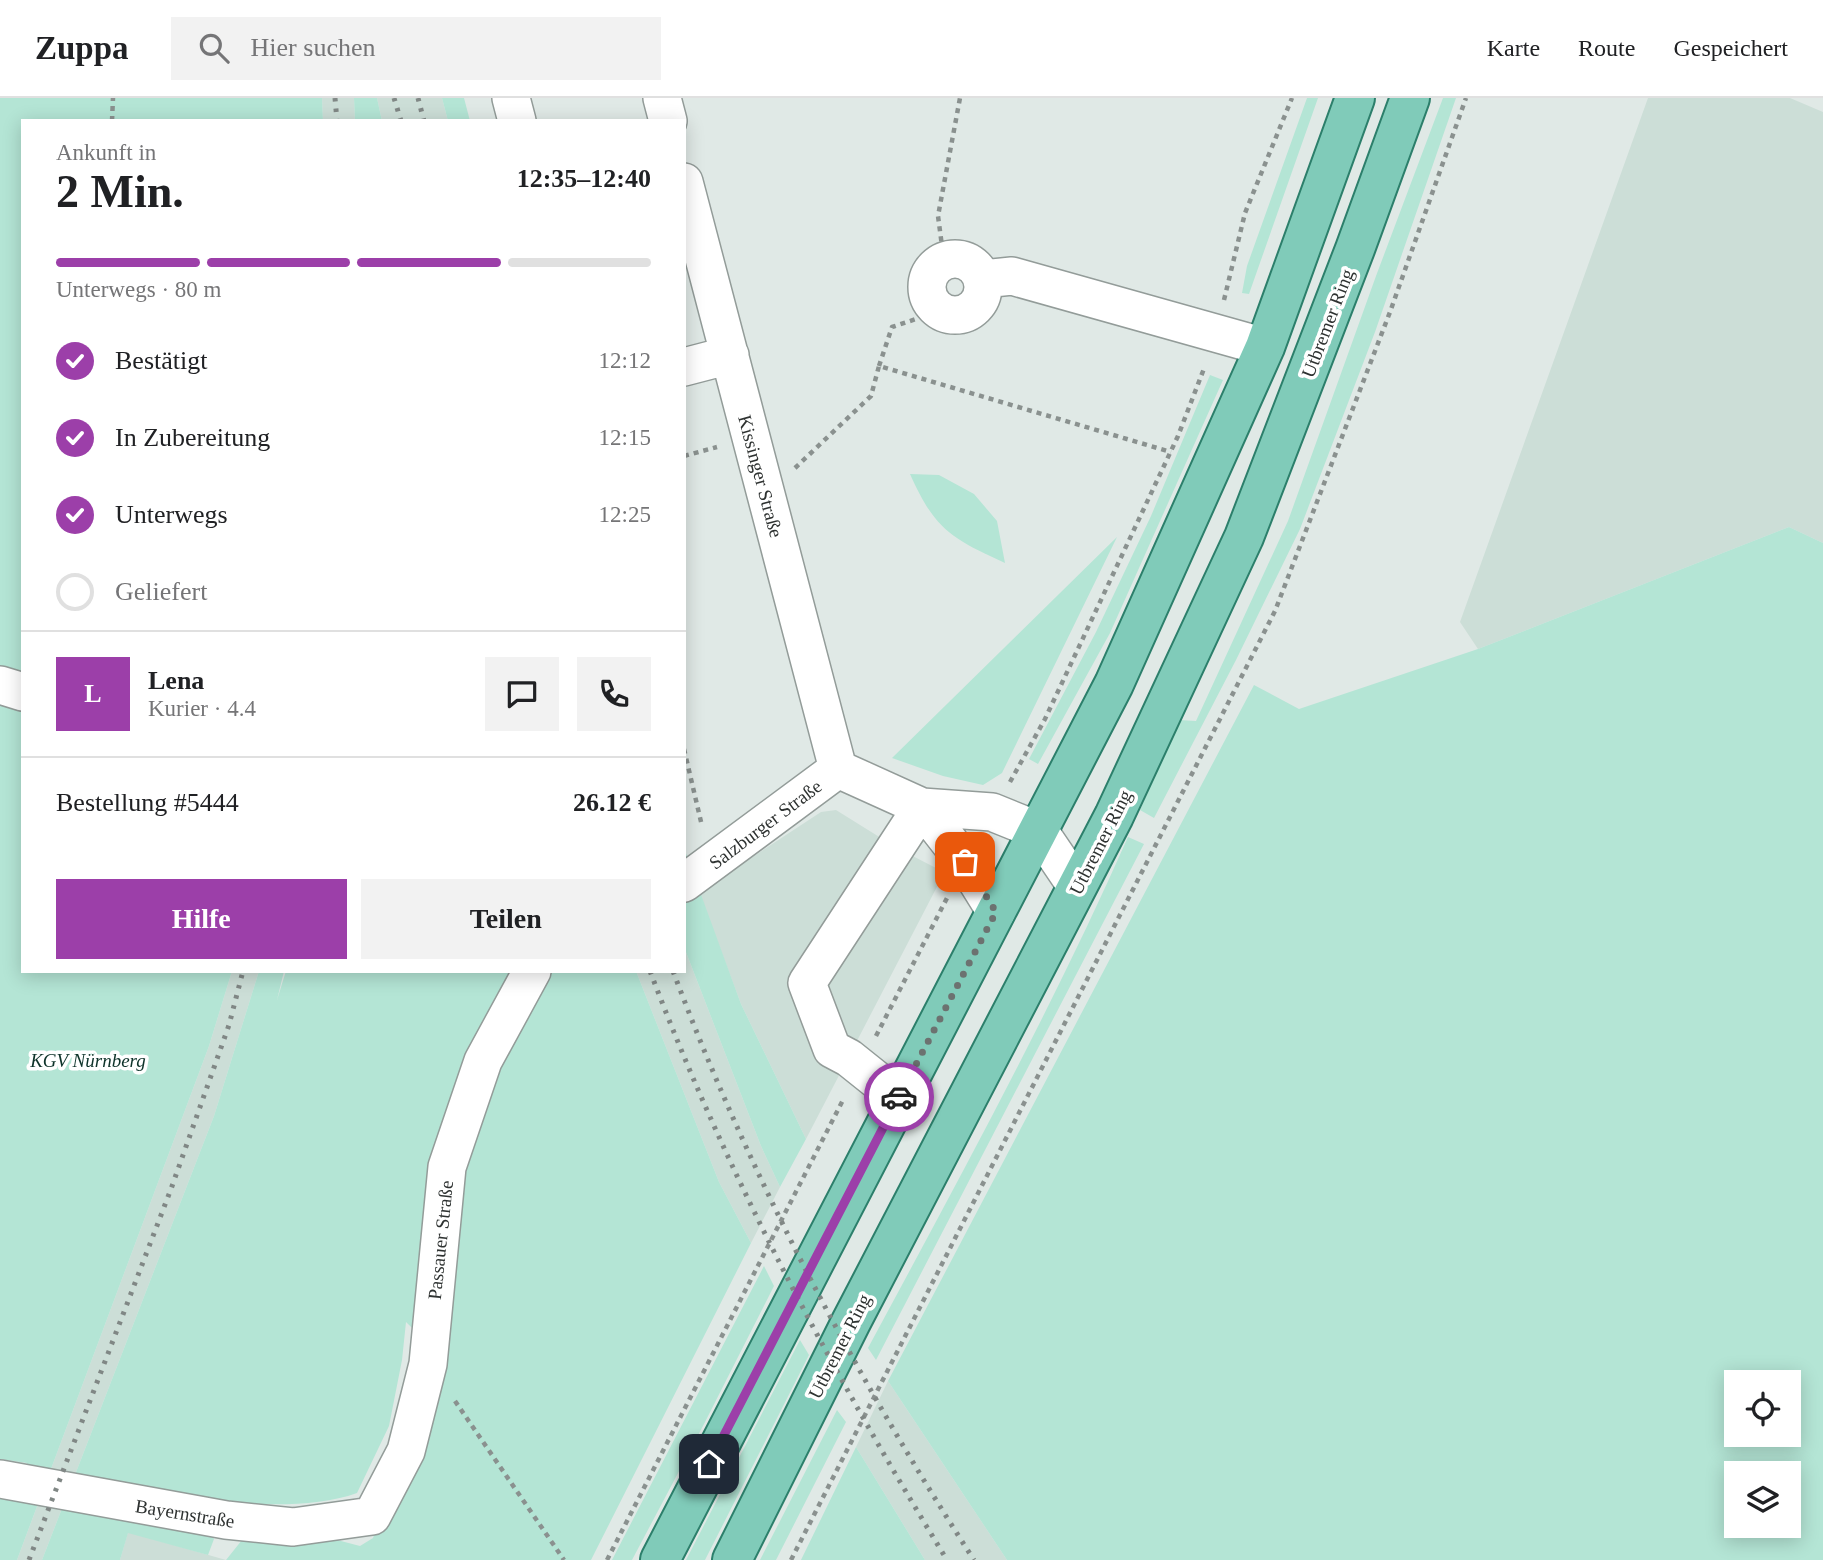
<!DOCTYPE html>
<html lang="de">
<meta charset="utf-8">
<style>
:root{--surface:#fff;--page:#f2f2f2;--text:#202124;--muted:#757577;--line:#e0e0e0;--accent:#9c3fa9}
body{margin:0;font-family:Georgia,serif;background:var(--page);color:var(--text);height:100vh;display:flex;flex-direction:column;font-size:26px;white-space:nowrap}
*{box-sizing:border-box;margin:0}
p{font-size:23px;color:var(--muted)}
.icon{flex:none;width:38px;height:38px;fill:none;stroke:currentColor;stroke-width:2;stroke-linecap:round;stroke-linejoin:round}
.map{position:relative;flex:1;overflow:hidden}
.sheet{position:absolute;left:21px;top:21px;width:665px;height:854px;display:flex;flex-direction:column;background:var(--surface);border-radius:0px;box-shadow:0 4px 18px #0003}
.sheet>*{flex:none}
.controls{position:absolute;left:1724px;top:1272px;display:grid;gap:14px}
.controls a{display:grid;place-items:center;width:77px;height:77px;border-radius:0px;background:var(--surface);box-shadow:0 4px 18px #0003;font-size:35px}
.pin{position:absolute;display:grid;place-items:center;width:60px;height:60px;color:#fff;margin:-30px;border-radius:14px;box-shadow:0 4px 10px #0006}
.courier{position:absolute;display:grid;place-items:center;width:70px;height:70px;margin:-35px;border:5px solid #9c3fa9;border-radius:50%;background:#fff;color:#222;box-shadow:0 2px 9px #0007}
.head em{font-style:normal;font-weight:600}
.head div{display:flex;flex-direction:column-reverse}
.head{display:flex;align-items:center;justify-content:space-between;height:119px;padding:0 35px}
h1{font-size:46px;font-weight:600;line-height:52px}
.bar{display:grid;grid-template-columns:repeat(4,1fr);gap:10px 7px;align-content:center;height:84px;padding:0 35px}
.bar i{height:9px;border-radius:5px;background:var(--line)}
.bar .selected{background:var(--accent)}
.bar p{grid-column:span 4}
.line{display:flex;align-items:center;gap:18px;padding:0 35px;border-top:2px solid var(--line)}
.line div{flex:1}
.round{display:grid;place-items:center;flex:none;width:74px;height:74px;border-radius:0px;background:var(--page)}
ol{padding:0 35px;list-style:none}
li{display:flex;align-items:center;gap:21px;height:77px}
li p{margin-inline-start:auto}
li .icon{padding:7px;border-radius:50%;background:var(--accent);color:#fff;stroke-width:4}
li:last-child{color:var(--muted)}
li i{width:38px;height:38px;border:4px solid var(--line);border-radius:50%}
.button{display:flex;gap:14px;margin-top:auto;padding:14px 35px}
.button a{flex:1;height:80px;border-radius:0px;background:var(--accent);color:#fff;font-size:28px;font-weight:600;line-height:80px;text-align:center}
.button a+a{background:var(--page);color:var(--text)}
header{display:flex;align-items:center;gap:42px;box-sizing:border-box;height:98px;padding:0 35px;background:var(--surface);border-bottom:2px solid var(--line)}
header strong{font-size:33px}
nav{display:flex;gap:38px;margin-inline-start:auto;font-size:24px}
.search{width:490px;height:63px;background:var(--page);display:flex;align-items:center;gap:18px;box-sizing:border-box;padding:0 24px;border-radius:0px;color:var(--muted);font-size:26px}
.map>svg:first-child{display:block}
.built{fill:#ccded7}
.green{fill:#b4e5d5;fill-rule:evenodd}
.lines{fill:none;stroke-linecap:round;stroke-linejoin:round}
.minor-casing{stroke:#939c99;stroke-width:40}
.major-casing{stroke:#2c7f6b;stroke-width:42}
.path{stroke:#8a918f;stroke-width:4.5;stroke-dasharray:5 5;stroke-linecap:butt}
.minor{stroke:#fff;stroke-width:37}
.major{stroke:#80cbb9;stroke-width:38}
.rail{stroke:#808785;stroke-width:5;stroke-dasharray:3.5 7;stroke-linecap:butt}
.done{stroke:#6c7270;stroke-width:7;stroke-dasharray:0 12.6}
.route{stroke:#9c3fa9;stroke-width:9}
.labels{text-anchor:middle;stroke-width:7;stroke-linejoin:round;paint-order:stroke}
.street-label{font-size:19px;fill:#2e3231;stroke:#fff}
.park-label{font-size:19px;font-style:italic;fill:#0e332a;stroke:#fff}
</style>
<header>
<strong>Zuppa</strong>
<div class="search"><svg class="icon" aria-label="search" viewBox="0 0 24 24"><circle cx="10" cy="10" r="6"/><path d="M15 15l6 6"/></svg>Hier suchen</div>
<nav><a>Karte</a><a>Route</a><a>Gespeichert</a></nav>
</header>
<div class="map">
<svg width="1823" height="1462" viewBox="0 0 1823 1462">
<rect width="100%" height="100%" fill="#e0e9e6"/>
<path class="built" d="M322,0H354L355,23H323Z
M377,0H442L448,23H382Z
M1648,0H1790L1823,14V445L1789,429L1478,551L1460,524Z
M836,712L897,750L936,770L940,783L806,1041L741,906L699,794L821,714Z
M684,849L761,1048L780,1089L751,1145L719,1084L636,873H684Z
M232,873H259L214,1018L42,1462H17L209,948Z
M888,1283L1007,1462H925L856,1349Z
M128,1434L226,1462H120Z"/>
<path class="green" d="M0,0H322L323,23H23V873H232L209,948L17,1462H0V1396L15,1398L27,1365L0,1361Z
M354,0H377L382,23H355Z
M442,0H464L470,23H448Z
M1307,0H1318L1249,196L1242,195L1247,168Z
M1443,0H1456L1375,234L1300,431L1236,562L1154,720L1140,712L1179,622L1196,623L1288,423L1376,178Z
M1210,277L1223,282L1110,535L1038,666L1029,661L1096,534L1151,418Z
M910,376L939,377L974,396L997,423L1005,465C951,440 935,432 910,376Z
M1789,429L1823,445V1462H1007L888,1283L1254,587L1299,611L1478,551ZM1736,1284H1788V1337H1736ZM1736,1376H1788V1428H1736Z
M1117,439L1002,675L983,687L943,678L892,660Z
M1128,739L1144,746L876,1262L868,1250C959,1081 1051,913 1128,739Z
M684,750L741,906L806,1041L780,1089L761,1048L684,849Z
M259,873H284L277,902L286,873H636L719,1084L751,1145L591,1462H226L242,1442L318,1437L360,1448L373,1440L439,1256L406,1224L402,1262L389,1328L357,1395C293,1418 192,1400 124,1393L210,1434L214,1441L208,1457L128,1435L120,1462H42L214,1018Z
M764,1168L774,1188L704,1326L632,1462H612Z
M800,1242L809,1257L705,1462H686Z
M837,1312L846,1324L776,1462H760Z
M856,1349L925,1462H801Z"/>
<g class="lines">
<g class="minor-casing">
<path id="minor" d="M511,0L517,23
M662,0L668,23
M684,84L838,671
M927 189a28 28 0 1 1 56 0a28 28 0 1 1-56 0Z
M983,181L1012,178L1265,249
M684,269L730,257
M0,587L23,594
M838,671L922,709L992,714L1039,733L1077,789
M922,709L965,764L996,814
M684,785L838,671
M899,1000L849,960L832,951L807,885L922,709
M0,1381L226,1422L293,1429L372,1418L406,1353L428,1266L447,1069L483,963L532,873"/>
</g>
<g class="major-casing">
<path id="major" d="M660,1462L1114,586L1265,249L1355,0
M732,1462L851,1224L1114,718L1244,439L1355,151L1410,0"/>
</g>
<path class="path" d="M112,23L113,0
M944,163L938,118L960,0
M1224,202L1245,115L1292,0
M879,268L892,229L916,221L933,207
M684,358L717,349
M795,370L871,298L879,268L1171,354
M684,651L702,728
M1010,684L1045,621L1178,338L1205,268
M876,938L947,800
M455,1303L564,1462
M607,1462L843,1002
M791,1462L1275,513L1390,214L1466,0"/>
<use href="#minor" class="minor"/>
<use href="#major" class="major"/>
<path class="rail" d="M335,0L337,23
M394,0L401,23
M418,0L424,23
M650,873C728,1080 832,1274 947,1462
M673,873C750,1079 855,1278 974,1462
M29,1462L171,1091L229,927L243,873"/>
</g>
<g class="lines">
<path class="done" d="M899,999L996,814L965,764"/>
<path class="route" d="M709,1366L899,999"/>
</g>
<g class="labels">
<g class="street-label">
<text transform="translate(1327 225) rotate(-69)" y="7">Utbremer Ring</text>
<text transform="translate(761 378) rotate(75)" y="7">Kissinger Straße</text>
<text transform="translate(765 726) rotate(-37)" y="7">Salzburger Straße</text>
<text transform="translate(1100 744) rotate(-63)" y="7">Utbremer Ring</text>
<text transform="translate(440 1142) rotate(-84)" y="7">Passauer Straße</text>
<text transform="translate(839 1248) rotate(-63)" y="7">Utbremer Ring</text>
<text transform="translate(185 1415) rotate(9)" y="7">Bayernstraße</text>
</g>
<g class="park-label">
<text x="88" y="969">KGV Nürnberg</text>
</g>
</g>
</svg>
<div class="controls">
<a><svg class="icon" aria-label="locate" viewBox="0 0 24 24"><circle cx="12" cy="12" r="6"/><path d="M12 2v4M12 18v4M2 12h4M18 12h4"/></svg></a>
<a><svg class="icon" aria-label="layers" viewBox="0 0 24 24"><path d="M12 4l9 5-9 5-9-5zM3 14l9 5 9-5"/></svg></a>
</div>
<div class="pin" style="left:965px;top:764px;background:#ea580c"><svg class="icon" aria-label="bag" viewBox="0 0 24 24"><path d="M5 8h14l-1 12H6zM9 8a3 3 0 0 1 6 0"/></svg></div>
<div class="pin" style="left:709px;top:1366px;background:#1f2937"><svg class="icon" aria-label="home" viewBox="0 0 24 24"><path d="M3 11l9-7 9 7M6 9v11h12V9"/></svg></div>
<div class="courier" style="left:899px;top:999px"><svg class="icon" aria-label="car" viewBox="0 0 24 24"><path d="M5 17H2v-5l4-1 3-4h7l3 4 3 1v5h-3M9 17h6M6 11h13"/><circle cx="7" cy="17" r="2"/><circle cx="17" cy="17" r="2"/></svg></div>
<section class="sheet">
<div class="head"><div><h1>2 Min.</h1><p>Ankunft in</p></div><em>12:35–12:40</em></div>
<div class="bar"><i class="selected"></i><i class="selected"></i><i class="selected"></i><i></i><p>Unterwegs · 80 m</p></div>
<ol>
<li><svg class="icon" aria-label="check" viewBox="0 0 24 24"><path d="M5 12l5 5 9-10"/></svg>Bestätigt<p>12:12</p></li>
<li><svg class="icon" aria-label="check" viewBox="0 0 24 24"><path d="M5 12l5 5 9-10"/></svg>In Zubereitung<p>12:15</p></li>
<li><svg class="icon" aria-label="check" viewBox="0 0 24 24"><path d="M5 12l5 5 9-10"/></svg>Unterwegs<p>12:25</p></li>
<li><i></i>Geliefert</li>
</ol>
<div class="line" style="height:126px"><b class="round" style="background:var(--accent);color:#fff">L</b><div><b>Lena</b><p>Kurier · 4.4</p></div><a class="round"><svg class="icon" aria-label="chat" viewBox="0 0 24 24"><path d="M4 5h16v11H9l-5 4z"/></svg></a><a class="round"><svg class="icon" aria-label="phone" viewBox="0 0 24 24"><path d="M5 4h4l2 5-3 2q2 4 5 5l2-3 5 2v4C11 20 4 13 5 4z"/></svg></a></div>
<div class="line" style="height:91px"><div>Bestellung #5444</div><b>26.12 €</b></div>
<div class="button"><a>Hilfe</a><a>Teilen</a></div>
</section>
</div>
